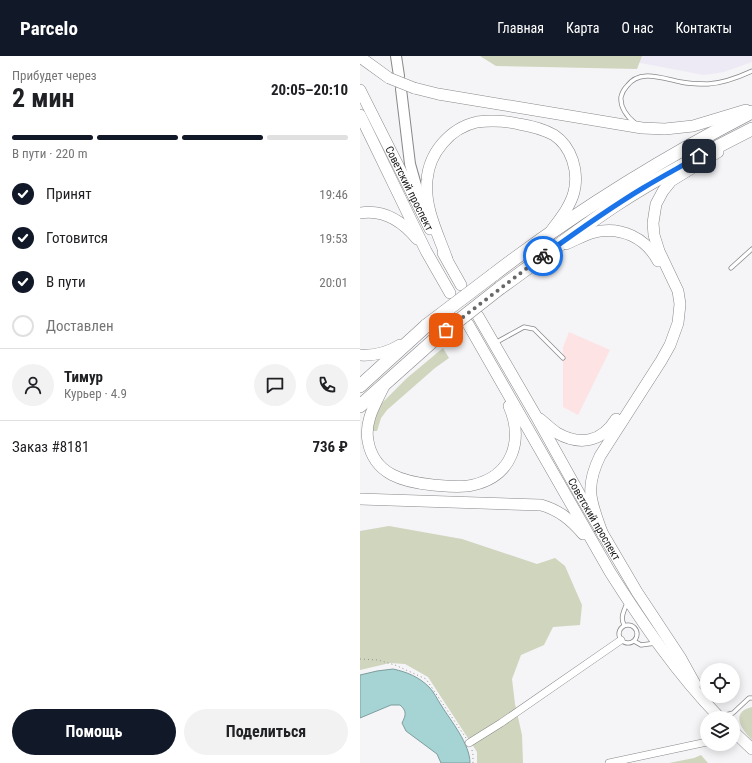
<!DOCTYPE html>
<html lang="ru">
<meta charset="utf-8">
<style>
:root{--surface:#fff;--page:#f2f2f2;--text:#202124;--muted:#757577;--line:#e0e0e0;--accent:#111827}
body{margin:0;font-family:"Roboto Condensed",sans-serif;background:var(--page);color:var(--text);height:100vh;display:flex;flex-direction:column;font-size:15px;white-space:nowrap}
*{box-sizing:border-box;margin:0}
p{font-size:13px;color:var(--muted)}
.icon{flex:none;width:22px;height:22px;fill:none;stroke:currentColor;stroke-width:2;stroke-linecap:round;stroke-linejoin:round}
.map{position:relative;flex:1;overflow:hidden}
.side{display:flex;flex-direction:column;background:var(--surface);width:360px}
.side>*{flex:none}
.buttons{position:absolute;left:340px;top:607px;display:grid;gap:8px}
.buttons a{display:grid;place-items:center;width:40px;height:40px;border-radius:50%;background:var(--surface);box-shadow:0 2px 10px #0003;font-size:20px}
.pin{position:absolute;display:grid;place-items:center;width:34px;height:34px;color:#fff;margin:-17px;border-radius:8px;box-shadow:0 2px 6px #0006}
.courier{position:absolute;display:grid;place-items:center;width:40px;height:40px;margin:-20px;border:3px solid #1a73e8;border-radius:50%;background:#fff;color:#222;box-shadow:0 1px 5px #0007}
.headline em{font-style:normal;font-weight:700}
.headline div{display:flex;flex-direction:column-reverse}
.headline{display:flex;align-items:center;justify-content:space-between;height:68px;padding:0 12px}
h1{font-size:26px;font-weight:700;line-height:30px}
.bar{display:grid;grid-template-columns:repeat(4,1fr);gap:6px 4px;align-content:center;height:48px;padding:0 12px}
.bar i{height:5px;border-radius:3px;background:var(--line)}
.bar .selected{background:var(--accent)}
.bar p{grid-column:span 4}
.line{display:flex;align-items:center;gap:10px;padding:0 12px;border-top:1px solid var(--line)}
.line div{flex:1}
.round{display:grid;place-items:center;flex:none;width:42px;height:42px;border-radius:21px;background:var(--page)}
ol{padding:0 12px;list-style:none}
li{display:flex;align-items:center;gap:12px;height:44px}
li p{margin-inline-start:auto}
li .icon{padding:4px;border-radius:50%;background:var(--accent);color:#fff;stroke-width:4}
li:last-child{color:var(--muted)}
li i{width:22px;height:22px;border:2px solid var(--line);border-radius:50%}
.primary-button{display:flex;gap:8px;margin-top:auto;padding:8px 12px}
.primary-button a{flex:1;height:46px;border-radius:24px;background:var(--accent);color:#fff;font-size:16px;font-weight:700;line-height:46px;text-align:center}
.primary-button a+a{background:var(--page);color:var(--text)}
header{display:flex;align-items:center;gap:24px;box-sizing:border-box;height:56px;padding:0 20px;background:var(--accent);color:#fff}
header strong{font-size:19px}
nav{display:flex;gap:22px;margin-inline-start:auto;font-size:14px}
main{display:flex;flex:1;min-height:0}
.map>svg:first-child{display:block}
.commercial{fill:#fee3e4}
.built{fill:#eeeaf5}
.green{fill:#d0d5be}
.water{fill:#a6d4d4;stroke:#7d9d9d}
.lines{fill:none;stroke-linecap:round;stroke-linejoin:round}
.lane-casing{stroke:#89888b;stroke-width:5}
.street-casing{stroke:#89888b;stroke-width:8}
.secondary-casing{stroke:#89888b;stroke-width:12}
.primary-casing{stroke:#89888b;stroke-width:12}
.highway-casing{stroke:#89888b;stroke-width:14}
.path{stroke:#929193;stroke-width:1;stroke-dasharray:1 3;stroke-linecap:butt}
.lane{stroke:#fff;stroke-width:3.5}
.street{stroke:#fff;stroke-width:7}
.secondary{stroke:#fff;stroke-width:10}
.primary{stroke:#fff;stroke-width:11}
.highway{stroke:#fff;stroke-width:13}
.primary-bridge-casing{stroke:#89888b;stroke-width:12;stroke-linecap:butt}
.highway-bridge-casing{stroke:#89888b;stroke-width:14;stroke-linecap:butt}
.primary-bridge{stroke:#fff;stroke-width:11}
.highway-bridge{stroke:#fff;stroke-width:13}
.done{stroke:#696869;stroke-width:4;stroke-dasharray:0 7.2}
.route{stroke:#1a73e8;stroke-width:5}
.labels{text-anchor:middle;stroke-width:4;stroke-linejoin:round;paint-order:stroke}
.street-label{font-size:11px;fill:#1d1c1d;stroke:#fff}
</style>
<header>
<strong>Parcelo</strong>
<nav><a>Главная</a><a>Карта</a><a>О нас</a><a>Контакты</a></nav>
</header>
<main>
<section class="side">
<div class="headline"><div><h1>2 мин</h1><p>Прибудет через</p></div><em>20:05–20:10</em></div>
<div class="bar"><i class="selected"></i><i class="selected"></i><i class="selected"></i><i></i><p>В пути · 220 m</p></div>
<ol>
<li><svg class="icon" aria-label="check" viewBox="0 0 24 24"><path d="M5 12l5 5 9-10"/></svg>Принят<p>19:46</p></li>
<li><svg class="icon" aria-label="check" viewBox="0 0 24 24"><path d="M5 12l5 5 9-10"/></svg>Готовится<p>19:53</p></li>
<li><svg class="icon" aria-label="check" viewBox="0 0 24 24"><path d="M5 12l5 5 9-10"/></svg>В пути<p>20:01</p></li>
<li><i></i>Доставлен</li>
</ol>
<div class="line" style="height:72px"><a class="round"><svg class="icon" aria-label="person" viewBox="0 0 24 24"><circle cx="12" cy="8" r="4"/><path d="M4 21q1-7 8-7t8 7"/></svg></a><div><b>Тимур</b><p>Курьер · 4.9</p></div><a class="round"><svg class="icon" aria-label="chat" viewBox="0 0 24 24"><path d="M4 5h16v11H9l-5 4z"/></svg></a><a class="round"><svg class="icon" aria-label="phone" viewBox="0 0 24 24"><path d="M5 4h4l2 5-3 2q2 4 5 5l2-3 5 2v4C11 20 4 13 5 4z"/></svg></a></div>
<div class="line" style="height:52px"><div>Заказ #8181</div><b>736 ₽</b></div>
<div class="primary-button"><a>Помощь</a><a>Поделиться</a></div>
</section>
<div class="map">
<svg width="392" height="707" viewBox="0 0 392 707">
<rect width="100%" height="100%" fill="#f5f4f7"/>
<path class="commercial" d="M209,276L250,294L218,359L203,351V291Z"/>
<path class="built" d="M243,0H392V6L364,16L344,19Z"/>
<path class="green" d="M120,0H282L277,13L136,10Z
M83,292L89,302L75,312L27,354L21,362L17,375H10L20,349L47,322Z
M29,470L102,483L177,508L195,502L205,510L222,549L220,569L193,571L184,589L161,599L152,623L155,648L162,679L163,707H117V696L68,621L45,608L30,607L0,614V475Z
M392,651V684C381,673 370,656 392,651Z
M341,699L348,707H309L334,702Z"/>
<path class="water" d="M33,613C47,616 59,621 69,631C74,636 77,643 81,649C91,665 110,688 110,707H81L77,698L46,675L42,667C46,659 47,655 40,649H31L0,662V619L17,615Z"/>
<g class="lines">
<g class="lane-casing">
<path id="lane" d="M275,67C267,61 260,51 261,41C262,37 264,33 267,30C280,12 304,23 321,26C330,28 339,28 348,28C363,27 379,21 392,15
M371,212L392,193
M135,287L164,271L174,273L203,302
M259 578a9 9 0 1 1 18 0a9 9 0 1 1-18 0Z
M264,569C260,561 264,555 267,547
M274,585L281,589L296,587
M362,660L373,657L389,642H392"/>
</g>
<g class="street-casing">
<path id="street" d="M109,687L141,667L261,584
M249,707L347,686"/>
</g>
<g class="secondary-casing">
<path id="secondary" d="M36,0L39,20
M41,33L50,108L61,147"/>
</g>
<g class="primary-casing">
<g id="primary">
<path d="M0,1L29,22"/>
<path d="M54,32L78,38L282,72L305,73L333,70L386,54"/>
<path id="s1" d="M0,34L70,173"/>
<path d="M0,59L66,195L90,237"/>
<path d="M0,157C24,153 43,166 57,183"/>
<path d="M206,188C216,184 225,178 235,176C261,170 286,182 298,205"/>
<path d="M83,197L101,229"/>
<path d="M87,203C78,178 64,151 67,124C69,97 90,72 117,66C131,64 146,65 159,68C171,70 183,73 194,79C212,91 219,116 214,136C210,151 200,163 191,175"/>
<path id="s2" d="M118,260L176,360L220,439L277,536L320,601L335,628"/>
<path d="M108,268L250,516C283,568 317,618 360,662"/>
<path d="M0,299C15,300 27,297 40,289"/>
<path d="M24,330C16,347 4,365 8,385C14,419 44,426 73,429C86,430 101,432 113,429C152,420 164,385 149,350"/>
<path d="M180,363C186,368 191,373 197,377C220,390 242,386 256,363"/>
<path d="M0,443L181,449C199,454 211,464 223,478"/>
<path d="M243,479C231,446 224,433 240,400L301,305L310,289L318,267L320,248L318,235L299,195L294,179L293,167L296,148L303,135L311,125L358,96"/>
<path d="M373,675L392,693"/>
</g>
</g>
<g class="highway-casing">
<path id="highway" d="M133,219C214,157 301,103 392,56
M140,232C178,205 215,176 254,150C298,121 345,97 392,73
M0,330L67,269
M0,350L75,283"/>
</g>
<path class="path" d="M0,603L18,604L35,609L66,623L106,682
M112,694L113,699V707"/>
<use href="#lane" class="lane"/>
<use href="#street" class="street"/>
<use href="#secondary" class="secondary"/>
<use href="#primary" class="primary"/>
<use href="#highway" class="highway"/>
<g class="primary-bridge-casing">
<path id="primary-bridge" d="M29,22L54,32"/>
</g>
<g class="highway-bridge-casing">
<path id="highway-bridge" d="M67,269L133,219
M75,283L140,232"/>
</g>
<use href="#primary-bridge" class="primary-bridge"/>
<use href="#highway-bridge" class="highway-bridge"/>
</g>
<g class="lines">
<path class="done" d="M86,274L183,200"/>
<path class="route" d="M183,200C216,176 248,153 283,132C301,121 320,111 339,100"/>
</g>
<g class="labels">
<g class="street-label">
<text dy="4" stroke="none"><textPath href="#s1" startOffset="110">Советский проспект</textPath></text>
<text dy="4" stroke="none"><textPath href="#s2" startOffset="234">Советский проспект</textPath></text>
</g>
</g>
</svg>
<div class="buttons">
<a><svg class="icon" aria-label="locate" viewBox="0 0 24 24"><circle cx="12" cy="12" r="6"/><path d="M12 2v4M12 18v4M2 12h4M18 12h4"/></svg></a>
<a><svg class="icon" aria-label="layers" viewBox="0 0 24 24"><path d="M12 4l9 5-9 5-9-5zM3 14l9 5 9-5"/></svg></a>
</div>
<div class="pin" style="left:86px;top:274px;background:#ea580c"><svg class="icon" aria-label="bag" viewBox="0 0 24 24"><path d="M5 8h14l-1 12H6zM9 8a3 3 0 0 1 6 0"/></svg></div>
<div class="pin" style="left:339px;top:100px;background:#1f2937"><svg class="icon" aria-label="home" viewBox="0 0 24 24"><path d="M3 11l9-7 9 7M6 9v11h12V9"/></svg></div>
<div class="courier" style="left:183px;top:200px"><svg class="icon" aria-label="bike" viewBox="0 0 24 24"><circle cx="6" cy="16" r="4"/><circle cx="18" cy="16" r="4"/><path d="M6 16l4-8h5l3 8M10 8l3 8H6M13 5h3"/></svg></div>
</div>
</main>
